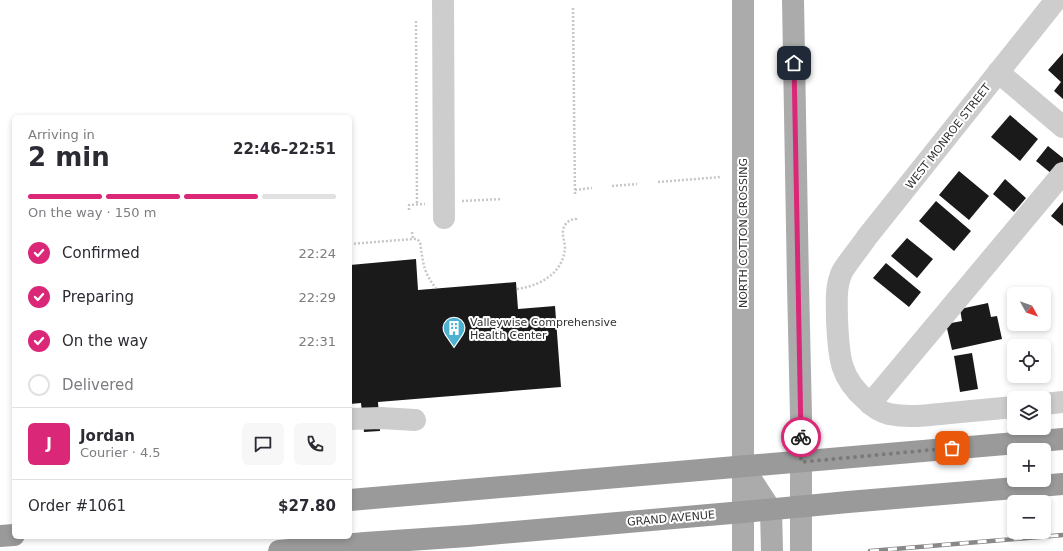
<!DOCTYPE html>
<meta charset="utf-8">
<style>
:root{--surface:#fff;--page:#f7f7f7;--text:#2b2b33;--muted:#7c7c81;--line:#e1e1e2;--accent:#db2777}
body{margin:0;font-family:"DejaVu Sans",sans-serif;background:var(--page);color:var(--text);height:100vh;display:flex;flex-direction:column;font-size:15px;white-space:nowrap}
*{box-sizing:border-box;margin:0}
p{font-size:13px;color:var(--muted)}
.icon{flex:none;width:22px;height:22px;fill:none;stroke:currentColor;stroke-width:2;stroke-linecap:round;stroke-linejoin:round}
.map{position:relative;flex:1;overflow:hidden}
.details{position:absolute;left:12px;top:115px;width:340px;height:424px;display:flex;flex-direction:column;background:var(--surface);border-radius:6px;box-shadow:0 2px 6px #0003}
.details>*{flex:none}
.needle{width:26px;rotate:130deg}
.tools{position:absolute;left:1007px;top:287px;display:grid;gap:8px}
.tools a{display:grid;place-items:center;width:44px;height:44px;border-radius:6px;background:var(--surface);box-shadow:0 2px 6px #0003;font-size:20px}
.pin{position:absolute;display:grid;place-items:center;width:34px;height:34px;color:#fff;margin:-17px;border-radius:8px;box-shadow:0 2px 6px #0006}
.courier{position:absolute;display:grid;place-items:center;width:40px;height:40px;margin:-20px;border:3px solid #db2777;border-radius:50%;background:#fff;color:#222;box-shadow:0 1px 5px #0007}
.headline em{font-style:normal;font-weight:600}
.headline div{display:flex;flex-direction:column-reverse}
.headline{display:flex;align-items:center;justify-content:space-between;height:68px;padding:0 16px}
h1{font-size:26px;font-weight:600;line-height:30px}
.bar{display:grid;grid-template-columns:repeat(4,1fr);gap:6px 4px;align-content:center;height:48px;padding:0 16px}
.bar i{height:5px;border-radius:3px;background:var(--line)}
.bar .on{background:var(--accent)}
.bar p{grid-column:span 4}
.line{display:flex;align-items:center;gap:10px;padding:0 16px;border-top:1px solid var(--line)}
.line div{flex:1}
.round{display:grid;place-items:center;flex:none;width:42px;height:42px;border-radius:6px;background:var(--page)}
ol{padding:0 16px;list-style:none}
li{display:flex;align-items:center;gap:12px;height:44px}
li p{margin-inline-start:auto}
li .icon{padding:4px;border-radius:50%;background:var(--accent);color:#fff;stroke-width:4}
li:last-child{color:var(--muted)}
li i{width:22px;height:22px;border:2px solid var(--line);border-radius:50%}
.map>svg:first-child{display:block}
.building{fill:#1a1a1a}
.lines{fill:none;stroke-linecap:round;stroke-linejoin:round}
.path{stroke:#c7c7c7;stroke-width:2.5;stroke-dasharray:2 2;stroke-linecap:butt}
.minor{stroke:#cdcdcd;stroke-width:22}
.major{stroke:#ababab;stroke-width:22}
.highway{stroke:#9a9a9a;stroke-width:22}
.rail-casing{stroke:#888;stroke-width:4.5}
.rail{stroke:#fff;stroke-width:3;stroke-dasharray:9;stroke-linecap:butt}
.done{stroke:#7a7a7a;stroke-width:4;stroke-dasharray:0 7.2}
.route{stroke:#db2777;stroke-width:5}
.labels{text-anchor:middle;stroke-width:4;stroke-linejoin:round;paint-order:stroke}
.street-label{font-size:11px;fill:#333;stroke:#fff}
.poi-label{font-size:11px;fill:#333;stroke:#fff;text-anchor:start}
</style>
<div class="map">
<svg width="1063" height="551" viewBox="0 0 1063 551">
<rect width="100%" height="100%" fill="#fff"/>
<path class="building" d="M1063,53V99L1054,91L1061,82L1048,70Z
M1010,115L1038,139L1020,161L991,137Z
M1048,146L1063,158V162L1052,174L1036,161Z
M959,171L989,196L969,220L939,195Z
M1005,179L1026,198L1014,212L993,194Z
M936,201L971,231L954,251L919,221Z
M1063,202V226L1051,216Z
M907,238L933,259L917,278L891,256Z
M416,259L418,290L516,282L518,309L555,306L561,387L378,402L380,431L364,432L361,403L350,404V265Z
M886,263L921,292L909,307L873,278Z
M988,303L991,317L997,316L1002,339L952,350L946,324L962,321L960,309Z
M972,353L978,389L960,392L954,356Z"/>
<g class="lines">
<path class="path" d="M573,8L575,196
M416,21L417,204
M658,182L721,177
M612,186L637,184
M575,190L592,188
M462,201L502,199
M409,210V205L425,204
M412,232L413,239H417L420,242C423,261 423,273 436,288
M350,244L413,239
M517,289C539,286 563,274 565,248C565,242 561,233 564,227C566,222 571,219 576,219V216"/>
<path class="minor" d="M443,0L444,218
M998,72L1063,127
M870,404L1063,173
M1044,404L1063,402
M1014,407C993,409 971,411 950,413C930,415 909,418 889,414C881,412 872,406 866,400C838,376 839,354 837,320C837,304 835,287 842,272C849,260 859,249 867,237L1056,0
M350,419L381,418L415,420"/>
<path class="major" d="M793,0L798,284L801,416V551
M743,467L771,510L772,551
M743,551V0"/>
<path class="highway" d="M350,500L1063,439
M0,536L14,535
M279,551L365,543L468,536L743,512L848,502L1063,484"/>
<g class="rail-casing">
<path id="rail" d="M870,551L1063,535"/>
</g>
<use href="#rail" class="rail"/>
</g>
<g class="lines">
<path class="done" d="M801,437V462L952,448"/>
<path class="route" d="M794,63L801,437"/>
</g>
<defs>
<g id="building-pin" transform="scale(1.15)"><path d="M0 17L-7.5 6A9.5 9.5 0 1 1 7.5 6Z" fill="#4db2d1" stroke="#fff"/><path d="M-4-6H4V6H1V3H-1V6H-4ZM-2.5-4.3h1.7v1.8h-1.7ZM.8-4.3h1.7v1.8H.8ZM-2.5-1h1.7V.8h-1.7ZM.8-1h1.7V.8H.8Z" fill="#fff"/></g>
</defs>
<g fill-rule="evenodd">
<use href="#building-pin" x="454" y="328"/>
</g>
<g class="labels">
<g class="street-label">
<text transform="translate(948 136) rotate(-52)" y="4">WEST MONROE STREET</text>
<text transform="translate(743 233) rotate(-90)" y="4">NORTH COTTON CROSSING</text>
<text transform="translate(671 518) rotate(-5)" y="4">GRAND AVENUE</text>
</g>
<g class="poi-label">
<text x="470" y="326">Valleywise Comprehensive<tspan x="470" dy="13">Health Center</tspan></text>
</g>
</g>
</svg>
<div class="tools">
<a><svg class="needle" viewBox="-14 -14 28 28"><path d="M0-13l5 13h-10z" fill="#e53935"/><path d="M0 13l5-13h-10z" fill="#7c7c81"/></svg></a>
<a><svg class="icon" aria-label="locate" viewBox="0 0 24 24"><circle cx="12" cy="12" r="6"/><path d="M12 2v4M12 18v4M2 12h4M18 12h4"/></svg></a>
<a><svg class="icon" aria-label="layers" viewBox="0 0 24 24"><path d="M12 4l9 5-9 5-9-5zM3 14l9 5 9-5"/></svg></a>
<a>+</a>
<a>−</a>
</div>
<div class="pin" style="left:952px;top:448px;background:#ea580c"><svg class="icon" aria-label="bag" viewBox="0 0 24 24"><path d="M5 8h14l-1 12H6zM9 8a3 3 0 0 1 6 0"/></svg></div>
<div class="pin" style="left:794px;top:63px;background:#1f2937"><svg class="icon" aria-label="home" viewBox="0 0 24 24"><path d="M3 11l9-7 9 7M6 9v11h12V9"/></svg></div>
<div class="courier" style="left:801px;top:437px"><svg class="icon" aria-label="bike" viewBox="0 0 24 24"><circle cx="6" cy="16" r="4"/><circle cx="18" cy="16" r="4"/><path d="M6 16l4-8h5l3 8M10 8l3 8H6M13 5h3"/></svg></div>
<section class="details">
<div class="headline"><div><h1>2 min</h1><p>Arriving in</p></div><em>22:46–22:51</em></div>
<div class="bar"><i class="on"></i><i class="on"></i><i class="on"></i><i></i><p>On the way · 150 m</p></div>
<ol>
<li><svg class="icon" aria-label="check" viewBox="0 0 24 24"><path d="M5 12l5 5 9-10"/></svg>Confirmed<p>22:24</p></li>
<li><svg class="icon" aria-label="check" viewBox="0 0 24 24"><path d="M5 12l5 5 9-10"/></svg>Preparing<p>22:29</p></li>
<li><svg class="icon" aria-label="check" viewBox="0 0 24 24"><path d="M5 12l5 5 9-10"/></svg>On the way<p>22:31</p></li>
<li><i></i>Delivered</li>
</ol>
<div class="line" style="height:72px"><b class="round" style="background:var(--accent);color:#fff">J</b><div><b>Jordan</b><p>Courier · 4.5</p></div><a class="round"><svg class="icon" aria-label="chat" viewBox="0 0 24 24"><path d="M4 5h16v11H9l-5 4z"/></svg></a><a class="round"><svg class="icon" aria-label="phone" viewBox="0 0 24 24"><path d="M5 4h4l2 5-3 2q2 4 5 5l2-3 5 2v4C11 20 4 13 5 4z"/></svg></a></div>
<div class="line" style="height:52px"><div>Order #1061</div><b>$27.80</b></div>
</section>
</div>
